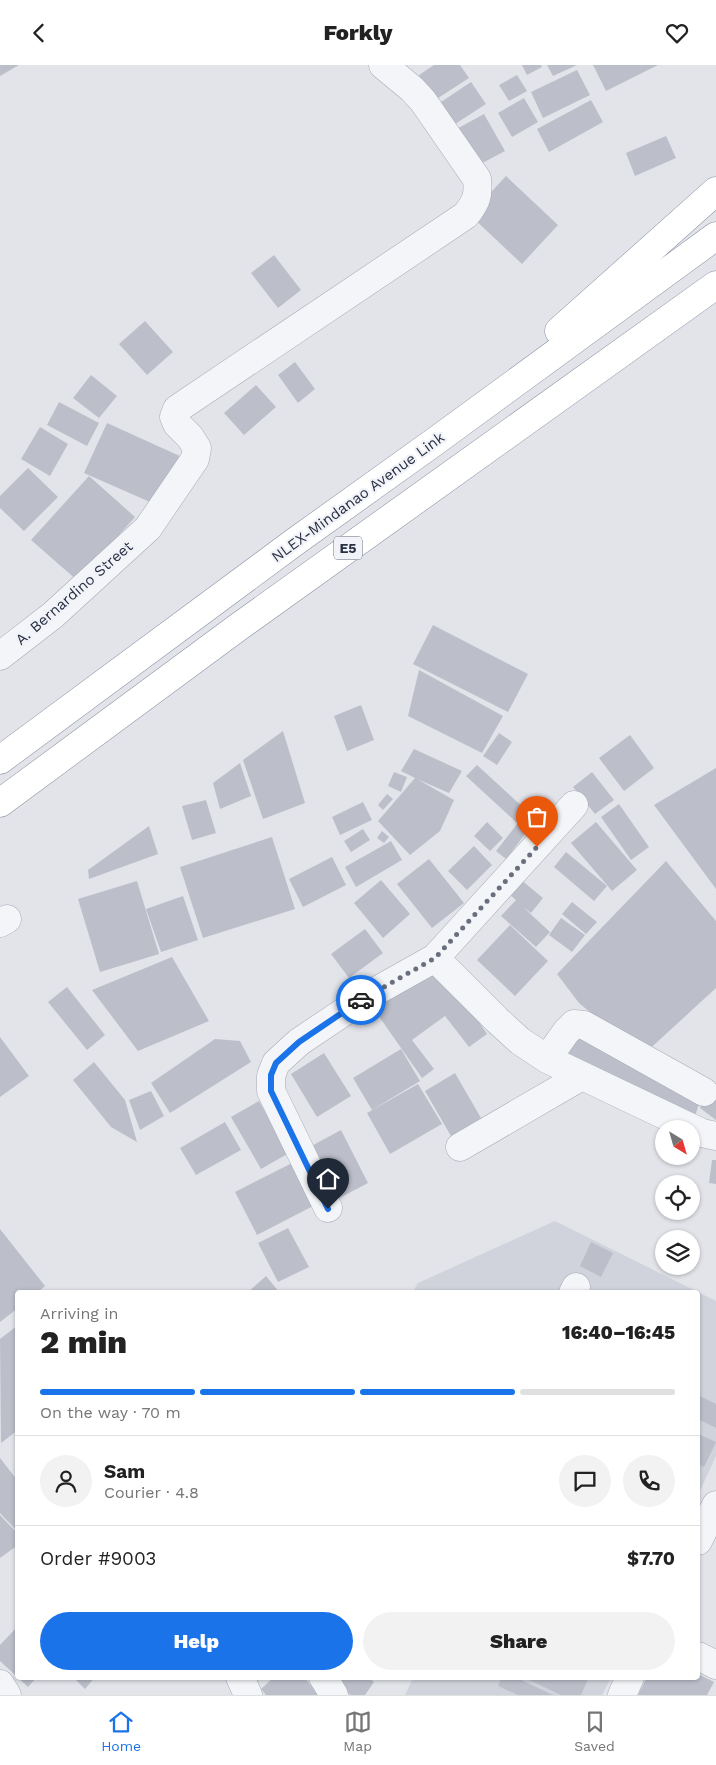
<!DOCTYPE html>
<meta charset="utf-8">
<style>
:root{--surface:#fff;--page:#f2f2f2;--text:#222;--muted:#767676;--line:#e0e0e0;--accent:#1a73e8}
body{margin:0;font-family:"Work Sans",sans-serif;background:var(--page);color:var(--text);height:100vh;display:flex;flex-direction:column;font-size:19px;white-space:nowrap}
*{box-sizing:border-box;margin:0}
p{font-size:16px;color:var(--muted)}
.icon{flex:none;width:28px;height:28px;fill:none;stroke:currentColor;stroke-width:2;stroke-linecap:round;stroke-linejoin:round}
.map{position:relative;flex:1;overflow:hidden}
.details{position:absolute;left:15px;top:1225px;width:685px;height:390px;display:flex;flex-direction:column;background:var(--surface);border-radius:5px;box-shadow:0 1px 4px #0004}
.details>*{flex:none}
.needle{width:32px;rotate:143deg}
.tools{position:absolute;left:655px;top:1055px;display:grid;gap:10px}
.tools a{display:grid;place-items:center;width:45px;height:45px;border-radius:50%;background:var(--surface);box-shadow:0 1px 4px #0004;font-size:25px}
.pin{position:absolute;display:grid;place-items:center;width:42px;height:42px;color:#fff;margin:-51px -21px;border-radius:50% 50% 50% 0;rotate:-45deg;box-shadow:0 0 5px #0007}
.pin .icon{rotate:45deg}
.courier{position:absolute;display:grid;place-items:center;width:50px;height:50px;margin:-25px;border:4px solid #1a73e8;border-radius:50%;background:#fff;color:#222;box-shadow:0 1px 6px #0007}
.head em{font-style:normal;font-weight:800}
.head div{display:flex;flex-direction:column-reverse}
.head{display:flex;align-items:center;justify-content:space-between;height:85px;padding:0 25px}
h1{font-size:32px;font-weight:800;line-height:38px}
.bar{display:grid;grid-template-columns:repeat(4,1fr);gap:8px 5px;align-content:center;height:60px;padding:0 25px}
.bar i{height:6px;border-radius:4px;background:var(--line)}
.bar .active{background:var(--accent)}
.bar p{grid-column:span 4}
.line{display:flex;align-items:center;gap:12px;padding:0 25px;border-top:1px solid var(--line)}
.line div{flex:1}
.round{display:grid;place-items:center;flex:none;width:52px;height:52px;border-radius:26px;background:var(--page)}
.action{display:flex;gap:10px;margin-top:auto;padding:10px 25px}
.action a{flex:1;height:58px;border-radius:30px;background:var(--accent);color:#fff;font-size:20px;font-weight:800;line-height:58px;text-align:center}
.action a+a{background:var(--page);color:var(--text)}
header{display:flex;justify-content:space-between;align-items:center;height:65px;padding:0 25px;background:var(--surface);font-size:22px;font-weight:800}
.menu{display:flex;justify-content:space-around;align-items:center;height:70px;border-top:1px solid var(--line);background:var(--surface);font-size:14px;color:var(--muted)}
.menu a{display:grid;justify-items:center;gap:2px}
.menu .active{color:var(--accent)}
.map>svg:first-child{display:block}
.built{fill:#d0d3dc}
.building{fill:#bcbfca}
.lines{fill:none;stroke-linecap:round;stroke-linejoin:round}
.minor-casing{stroke:#a7aab5;stroke-width:29}
.highway-casing{stroke:#8990a1;stroke-width:29}
.minor{stroke:#f4f5f8;stroke-width:28}
.highway{stroke:#fff;stroke-width:28}
.done{stroke:#6a6f7d;stroke-width:5;stroke-dasharray:0 9}
.route{stroke:#1a73e8;stroke-width:6}
.labels{text-anchor:middle;stroke-width:4.5;stroke-linejoin:round;paint-order:stroke}
.shield{fill:#f1f3f8;stroke:#656a79;stroke-width:1}
.shield-label{font-size:14px;font-weight:bold;fill:#293043}
.street-label{font-size:15px;fill:#293043;stroke:#f1f3f8}
</style>
<header><svg class="icon" aria-label="back" viewBox="0 0 24 24"><path d="M15 5l-7 7 7 7"/></svg>Forkly<svg class="icon" aria-label="heart" viewBox="0 0 24 24"><path d="M12 20l-8-8c-3-5 5-10 8-4 3-6 11-1 8 4z"/></svg></header>
<div class="map">
<svg width="716" height="1630" viewBox="0 0 716 1630">
<rect width="100%" height="100%" fill="#e2e4ea"/>
<path class="built" d="M555,1156L716,1236V1391L698,1430V1228H412L418,1218Z
M413,1613H611L602,1630H405Z"/>
<path class="building" d="M0,0H19L0,11Z
M434,0H460L469,13L435,35L419,10Z
M522,0H541L542,2L527,10Z
M547,0H577L553,11Z
M593,0H658L606,26Z
M577,5L590,30L543,53L531,27Z
M517,10L527,26L509,36L499,20Z
M471,17L486,39L449,63L435,41Z
M524,33L538,57L512,72L498,48Z
M591,35L603,57L549,87L537,64Z
M484,49L505,86L473,103L453,66Z
M666,71L676,93L635,111L626,88Z
M506,111L558,160L522,199L470,150Z
M274,190L301,225L278,243L251,208Z
M145,256L173,287L147,310L119,279Z
M295,297L315,324L298,338L278,310Z
M91,310L117,331L99,353L73,333Z
M256,320L276,342L244,370L224,348Z
M59,337L99,358L87,381L47,360Z
M107,358L182,392L159,441L84,408Z
M40,362L68,379L50,411L21,394Z
M28,403L58,432L24,466L0,443V431Z
M89,411L135,452L78,516L31,475Z
M433,560L528,609L508,647L413,599Z
M419,605L503,651L482,688L408,651Z
M361,640L374,675L347,686L334,651Z
M283,666L305,738L263,754L243,695Z
M499,668L512,677L497,700L483,691Z
M630,670L654,703L624,726L599,693Z
M414,684L462,706L449,728L417,714L454,735L440,766L410,790L378,756L415,713L401,706Z
M240,698L251,731L220,744L213,718Z
M477,700L527,746L516,757L466,711Z
M716,703V824L654,740Z
M394,707L407,712L401,727L388,721Z
M592,707L614,735L595,749L573,722Z
M387,729L393,734L383,745L378,740Z
M206,735L216,768L192,775L182,741Z
M363,737L372,755L340,770L332,752Z
M619,739L649,782L631,795L601,752Z
M525,749L535,756L506,794L496,786Z
M487,757L503,773L490,786L474,771Z
M596,757L637,805L612,826L571,778Z
M149,761L158,789L89,814L88,805Z
M363,764L370,775L351,787L344,776Z
M382,766L389,772L384,778L377,773Z
M272,772L295,844L203,873L180,802Z
M391,776L402,795L356,822L345,802Z
M474,781L492,800L467,825L448,806Z
M566,787L607,821L594,836L554,802Z
M332,792L346,820L303,842L289,814Z
M429,794L464,838L432,863L397,819Z
M666,796L716,856V923L642,991L579,938L557,909Z
M520,814L543,833L531,848L523,842L550,867L536,882L501,851L516,835L508,828Z
M381,815L410,849L383,873L354,838Z
M137,816L159,889L100,907L78,834Z
M183,831L198,875L161,887L146,844Z
M572,837L597,857L586,869L562,849Z
M561,853L585,870L572,887L549,870Z
M510,860L548,896L515,931L477,895Z
M365,864L383,888L349,913L331,889Z
M172,892L209,956L138,986L92,925Z
M424,903L451,915L487,969L469,982L445,951L412,975L434,1004L422,1013L371,940Z
M67,922L105,970L87,985L48,937Z
M571,969L700,1036L694,1054L556,982Z
M0,972L29,1011L0,1032Z
M215,974L240,976L251,997L170,1048L151,1018Z
M401,984L420,1016L372,1045L353,1013Z
M324,988L351,1031L317,1052L291,1009Z
M94,997L125,1035L137,1077L111,1062L73,1015Z
M455,1008L481,1053L451,1071L425,1026Z
M418,1019L442,1059L390,1089L367,1048Z
M716,1023V1055L700,1043Z
M151,1026L164,1051L140,1065L129,1035Z
M259,1036L289,1088L261,1104L231,1052Z
M225,1057L241,1085L196,1110L180,1083Z
M341,1065L368,1118L332,1137L306,1084Z
M712,1095H716V1119L709,1118Z
M296,1096L317,1139L257,1170L235,1127Z
M288,1163L309,1202L278,1217L258,1178Z
M0,1164L45,1221L37,1228H18V1243L0,1257Z
M591,1177L613,1188L601,1212L580,1201Z
M266,1211L280,1228H247Z
M18,1260V1365L1,1378L0,1274Z
M698,1330L716,1339V1363L698,1354Z
M698,1369L716,1377L704,1402L698,1399Z
M0,1393L18,1416V1467L0,1448Z
M0,1450L18,1469V1480L0,1493Z
M18,1561V1612H37L28,1622L0,1596V1580Z
M698,1609L714,1617L707,1630H638L647,1612H698Z
M73,1612H95L85,1624Z
M274,1612H304L319,1630H266L261,1624Z
M339,1612H367L374,1617L365,1630H351L334,1619Z
M502,1612H515L553,1630H518L498,1621Z
M523,1612H589L581,1630H561Z"/>
<g class="lines">
<g class="minor-casing">
<path id="minor" d="M0,591L53,550L148,463L195,394L197,383L190,372L177,359L174,352L177,344L466,150C476,137 479,131 477,114L423,36L412,24L383,0
M0,858L7,854
M435,893L497,955L520,976L547,994L702,1068L716,1071
M547,994L566,967L574,959L584,960L704,1027
M460,1082L582,1011
M328,1143L271,1026V1011L276,998L299,977L369,930L435,893L574,740
M573,1228L576,1222
M698,1476L716,1440
M698,1591L716,1600
M240,1612L248,1630
M323,1612L334,1630
M0,1619L7,1630
M622,1630L630,1612"/>
</g>
<g class="highway-casing">
<path id="highway" d="M559,266L716,126
M0,695L296,476L437,375L716,171
M0,738L237,563L716,220"/>
</g>
<use href="#minor" class="minor"/>
<use href="#highway" class="highway"/>
</g>
<g class="lines">
<path class="done" d="M361,935L435,893L537,782"/>
<path class="route" d="M328,1144L271,1026V1010L276,998L299,977L361,935"/>
</g>
<g class="labels">
<rect class="shield" x="334" y="471.5" width="28" height="23" rx="4"/>
<g class="shield-label">
<text x="348" y="488">E5</text>
</g>
<g class="street-label">
<text transform="translate(358 432) rotate(-36)" y="5">NLEX-Mindanao Avenue Link</text>
<text transform="translate(74 528) rotate(-41)" y="5">A. Bernardino Street</text>
</g>
</g>
</svg>
<div class="tools">
<a><svg class="needle" viewBox="-14 -14 28 28"><path d="M0-13l5 13h-10z" fill="#e53935"/><path d="M0 13l5-13h-10z" fill="#767676"/></svg></a>
<a><svg class="icon" aria-label="locate" viewBox="0 0 24 24"><circle cx="12" cy="12" r="6"/><path d="M12 2v4M12 18v4M2 12h4M18 12h4"/></svg></a>
<a><svg class="icon" aria-label="layers" viewBox="0 0 24 24"><path d="M12 4l9 5-9 5-9-5zM3 14l9 5 9-5"/></svg></a>
</div>
<div class="pin" style="left:537px;top:782px;background:#ea580c"><svg class="icon" aria-label="bag" viewBox="0 0 24 24"><path d="M5 8h14l-1 12H6zM9 8a3 3 0 0 1 6 0"/></svg></div>
<div class="pin" style="left:328px;top:1144px;background:#1f2937"><svg class="icon" aria-label="home" viewBox="0 0 24 24"><path d="M3 11l9-7 9 7M6 9v11h12V9"/></svg></div>
<div class="courier" style="left:361px;top:935px"><svg class="icon" aria-label="car" viewBox="0 0 24 24"><path d="M5 17H2v-5l4-1 3-4h7l3 4 3 1v5h-3M9 17h6M6 11h13"/><circle cx="7" cy="17" r="2"/><circle cx="17" cy="17" r="2"/></svg></div>
<section class="details">
<div class="head"><div><h1>2 min</h1><p>Arriving in</p></div><em>16:40–16:45</em></div>
<div class="bar"><i class="active"></i><i class="active"></i><i class="active"></i><i></i><p>On the way · 70 m</p></div>
<div class="line" style="height:90px"><a class="round"><svg class="icon" aria-label="person" viewBox="0 0 24 24"><circle cx="12" cy="8" r="4"/><path d="M4 21q1-7 8-7t8 7"/></svg></a><div><b>Sam</b><p>Courier · 4.8</p></div><a class="round"><svg class="icon" aria-label="chat" viewBox="0 0 24 24"><path d="M4 5h16v11H9l-5 4z"/></svg></a><a class="round"><svg class="icon" aria-label="phone" viewBox="0 0 24 24"><path d="M5 4h4l2 5-3 2q2 4 5 5l2-3 5 2v4C11 20 4 13 5 4z"/></svg></a></div>
<div class="line" style="height:65px"><div>Order #9003</div><b>$7.70</b></div>
<div class="action"><a>Help</a><a>Share</a></div>
</section>
</div>
<nav class="menu">
<a class="active"><svg class="icon" aria-label="home" viewBox="0 0 24 24"><path d="M3 11l9-7 9 7M6 9v11h12V9"/></svg>Home</a>
<a><svg class="icon" aria-label="map" viewBox="0 0 24 24"><path d="M3 6l6-2 6 2 6-2v14l-6 2-6-2-6 2zM9 4v14M15 6v14"/></svg>Map</a>
<a><svg class="icon" aria-label="saved" viewBox="0 0 24 24"><path d="M7 4h10v16l-5-4-5 4z"/></svg>Saved</a>
</nav>
